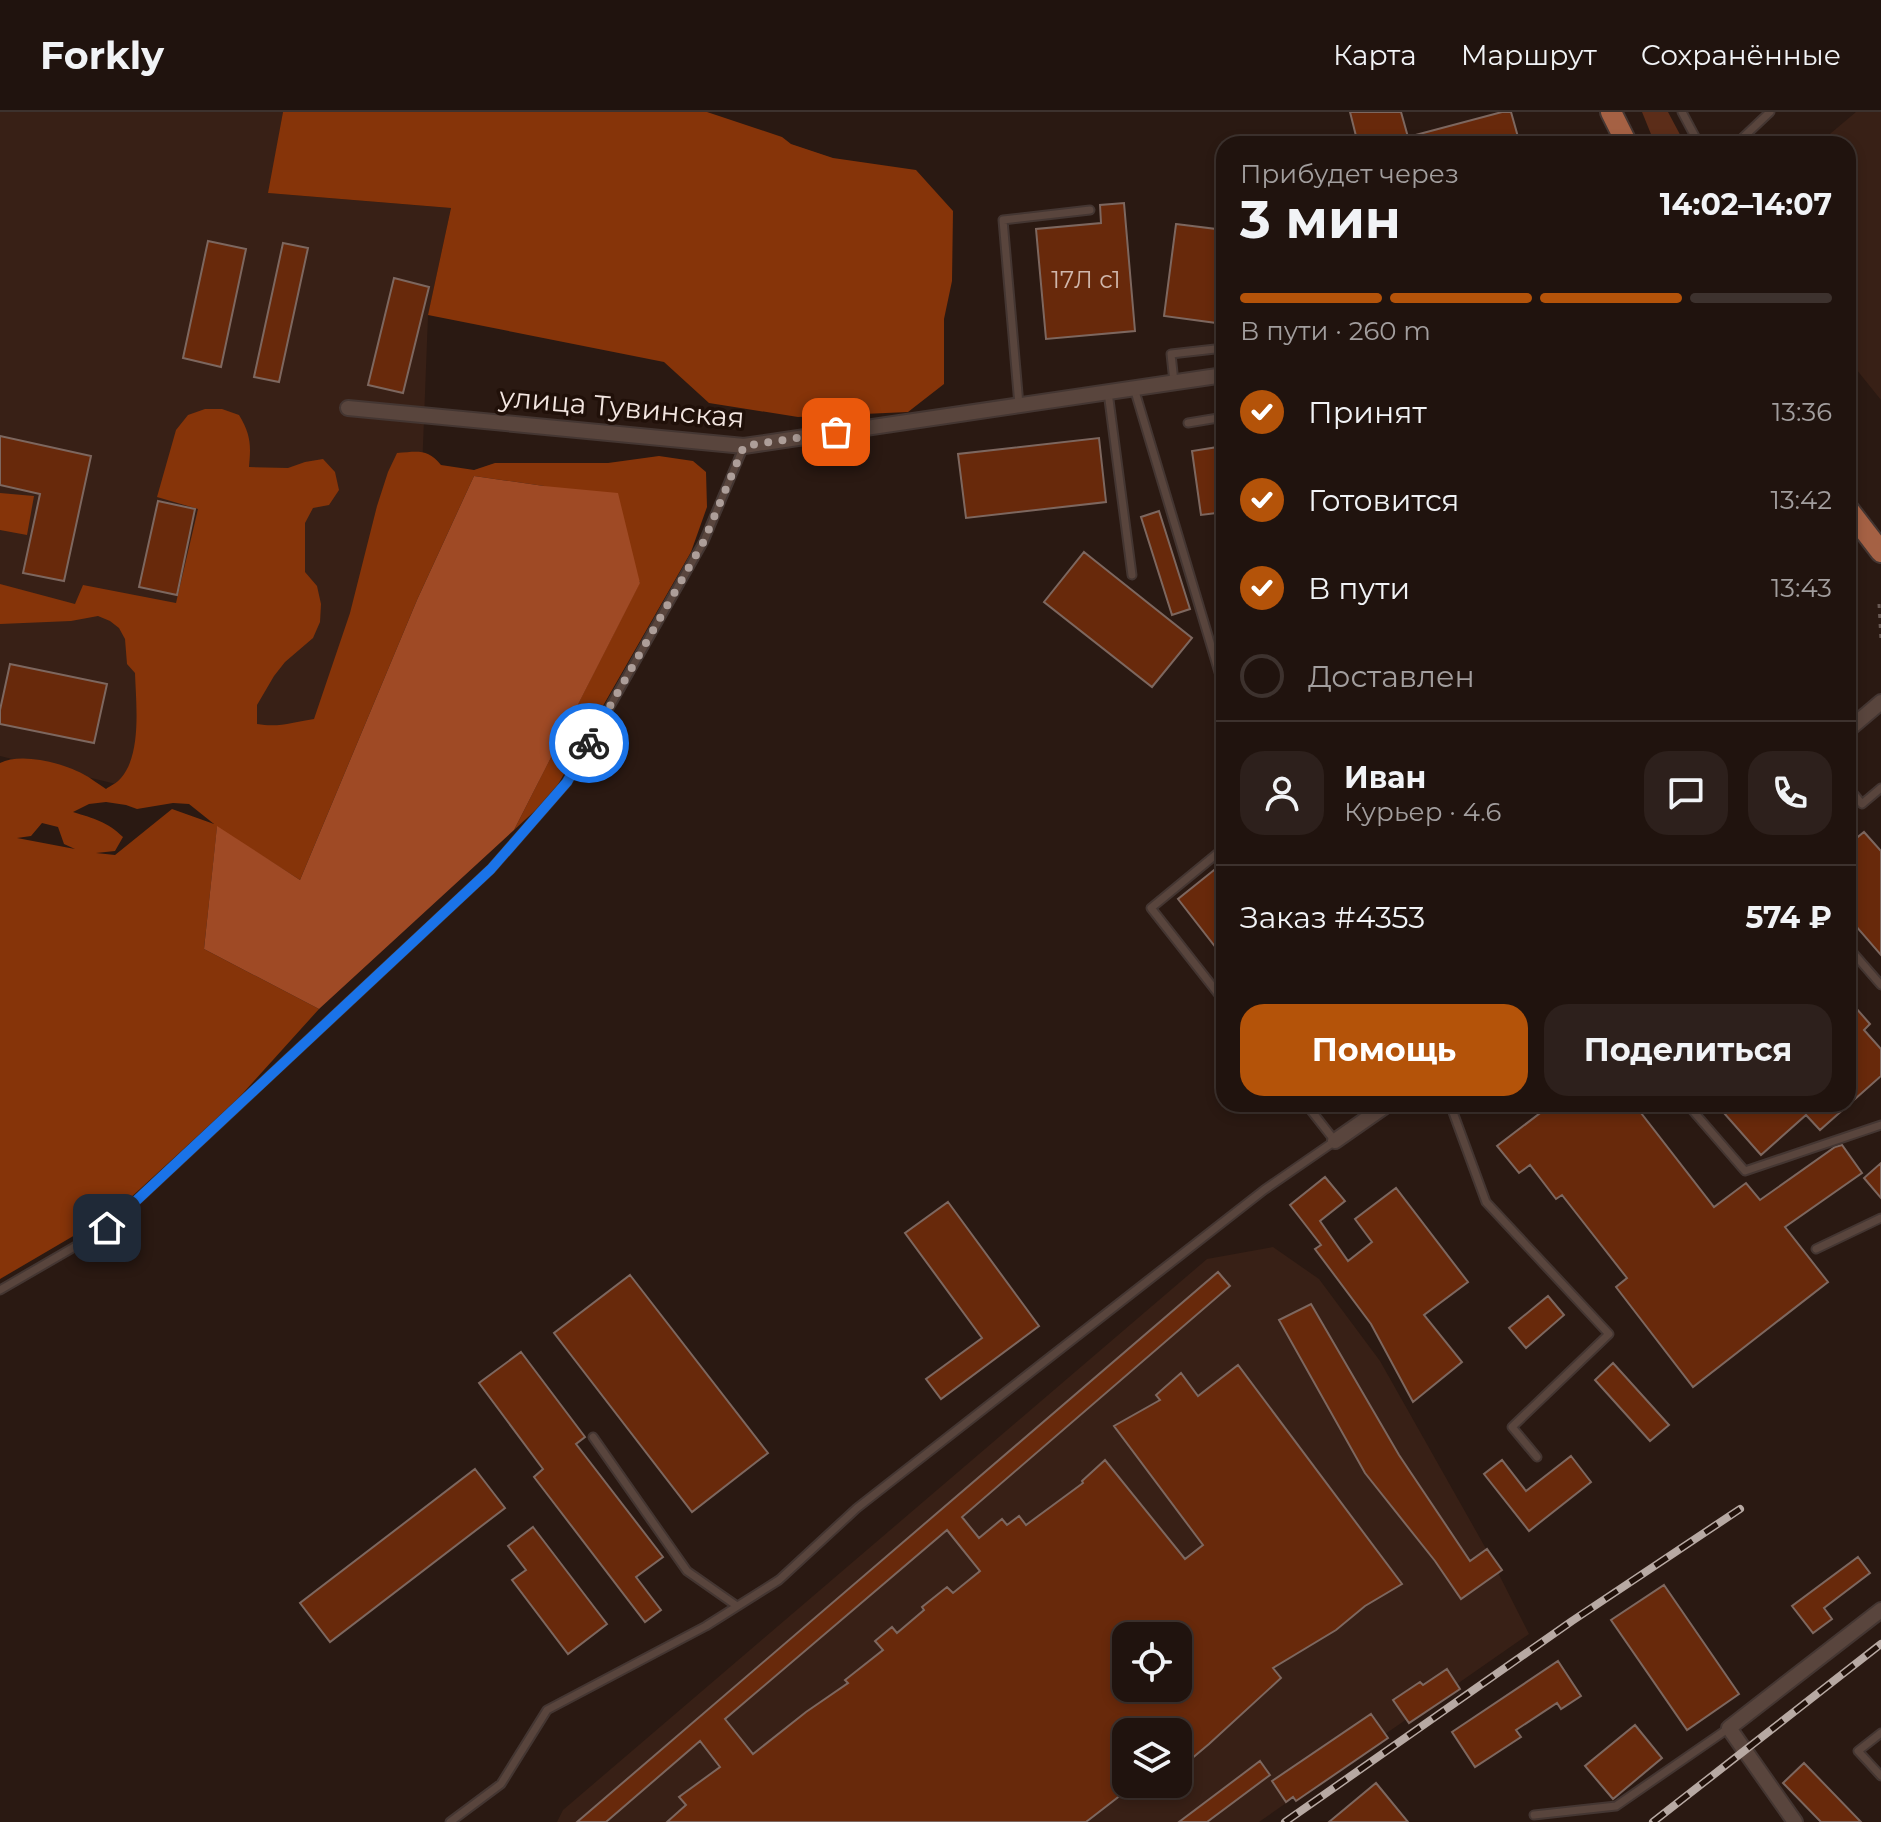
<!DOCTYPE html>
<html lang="ru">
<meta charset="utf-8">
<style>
:root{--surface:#20130e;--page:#2d201c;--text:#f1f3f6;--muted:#a29e9e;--line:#3d322e;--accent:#b45309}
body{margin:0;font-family:Montserrat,sans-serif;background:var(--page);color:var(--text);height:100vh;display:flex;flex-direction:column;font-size:30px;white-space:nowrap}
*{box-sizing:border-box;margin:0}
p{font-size:26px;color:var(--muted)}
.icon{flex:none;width:44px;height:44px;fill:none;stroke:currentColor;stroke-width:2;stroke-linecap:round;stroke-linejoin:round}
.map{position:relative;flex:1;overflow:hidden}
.side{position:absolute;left:1216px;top:24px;width:640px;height:976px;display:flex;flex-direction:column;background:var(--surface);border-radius:24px;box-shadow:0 4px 12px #0003,0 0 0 2px var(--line)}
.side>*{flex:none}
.buttons{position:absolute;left:1112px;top:1510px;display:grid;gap:16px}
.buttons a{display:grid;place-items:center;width:80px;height:80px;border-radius:16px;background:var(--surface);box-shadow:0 4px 12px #0003,0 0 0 2px var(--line);font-size:40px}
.pin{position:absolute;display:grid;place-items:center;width:68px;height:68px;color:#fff;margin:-34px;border-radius:16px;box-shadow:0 4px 12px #0006}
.courier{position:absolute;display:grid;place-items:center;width:80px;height:80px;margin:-40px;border:6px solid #1a73e8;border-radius:50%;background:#fff;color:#222;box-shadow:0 2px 10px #0007}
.summary em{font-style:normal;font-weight:700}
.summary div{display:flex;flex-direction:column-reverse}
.summary{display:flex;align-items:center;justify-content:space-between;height:136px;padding:0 24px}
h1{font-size:52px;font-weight:700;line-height:60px}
.bar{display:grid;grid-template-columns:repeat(4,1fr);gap:12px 8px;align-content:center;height:96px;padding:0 24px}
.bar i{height:10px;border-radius:6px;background:var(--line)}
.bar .selected{background:var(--accent)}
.bar p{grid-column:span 4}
.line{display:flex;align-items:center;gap:20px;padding:0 24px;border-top:2px solid var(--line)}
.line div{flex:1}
.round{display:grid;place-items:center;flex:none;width:84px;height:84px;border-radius:24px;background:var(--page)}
ol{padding:0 24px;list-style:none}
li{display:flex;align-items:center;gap:24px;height:88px}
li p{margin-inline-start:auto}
li .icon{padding:8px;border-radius:50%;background:var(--accent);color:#fff;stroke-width:4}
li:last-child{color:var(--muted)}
li i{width:44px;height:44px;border:4px solid var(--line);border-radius:50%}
.action{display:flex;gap:16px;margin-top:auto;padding:16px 24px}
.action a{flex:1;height:92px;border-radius:24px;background:var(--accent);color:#fff;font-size:32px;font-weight:700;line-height:92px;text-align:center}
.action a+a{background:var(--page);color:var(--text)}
header{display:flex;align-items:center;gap:48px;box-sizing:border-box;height:112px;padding:0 40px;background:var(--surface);border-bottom:2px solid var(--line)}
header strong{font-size:38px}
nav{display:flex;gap:44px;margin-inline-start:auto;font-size:28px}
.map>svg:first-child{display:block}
.built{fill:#382016;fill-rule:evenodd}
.green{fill:#5c2d19}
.forest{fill:#863409;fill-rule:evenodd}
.water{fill:#9f4a25}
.building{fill:#68290b;stroke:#7d675f;stroke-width:2;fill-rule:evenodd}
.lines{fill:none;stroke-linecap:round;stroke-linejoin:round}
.lane-casing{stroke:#443632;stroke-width:11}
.street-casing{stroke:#443632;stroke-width:18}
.primary-casing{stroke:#443632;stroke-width:24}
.path{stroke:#685852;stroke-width:3;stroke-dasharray:4 6;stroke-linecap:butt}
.lane{stroke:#59453d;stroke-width:7}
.street{stroke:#59453d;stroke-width:14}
.primary{stroke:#a56144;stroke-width:20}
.rail-casing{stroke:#b7a9a3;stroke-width:8}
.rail{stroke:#201009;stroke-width:5;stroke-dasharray:15;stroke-linecap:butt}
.done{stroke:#ad9e99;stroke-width:8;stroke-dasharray:0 14.4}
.route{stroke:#1a73e8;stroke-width:10}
.labels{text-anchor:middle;stroke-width:7;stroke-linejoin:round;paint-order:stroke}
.number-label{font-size:24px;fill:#d0b7ac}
.street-label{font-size:28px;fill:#f3e6e1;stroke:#201009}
</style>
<header>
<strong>Forkly</strong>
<nav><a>Карта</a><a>Маршрут</a><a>Сохранённые</a></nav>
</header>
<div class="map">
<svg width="1881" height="1710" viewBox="0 0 1881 1710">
<rect width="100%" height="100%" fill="#2a1912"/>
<path class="built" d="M0,0H283L269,81L451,96L428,204L417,488L298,716L0,644Z
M1856,0H1881V288L1848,247V32H1818Z
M1273,1135L1319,1167L1380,1249L1485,1435L1529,1522L1259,1710H557L563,1698L1207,1147ZM1126,1524H1178V1576H1126ZM1126,1620H1178V1672H1126Z"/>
<path class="green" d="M1642,0H1668L1685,32H1655Z"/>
<path class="forest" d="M283,0H707L782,25L791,32L833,46L916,58L953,99L952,169L944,207V272L908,300L798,305L709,291L664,250L428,203L451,96L268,81Z
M205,297H222L239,303C251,323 251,333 249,355L288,356L305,350L323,347L335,360L339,378L329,393L313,396L305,411V460L317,474L321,492L320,510L313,526L285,550L274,564L257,593V612C279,616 293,610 314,607L350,501L377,394L388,360L397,341C417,340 427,336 441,353L474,358L495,351H608L659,344L693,349L706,360L707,395L691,440L552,683L514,718L640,470L544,374L474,364L417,488L300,768L217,715L204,837L319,897L235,990L116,1099L0,1167V651C21,640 63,651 83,662C91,666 98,672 106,677C110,674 117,671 121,666C142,642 136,591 135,561L127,552L125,527L119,516L110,509L98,504L71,509L0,512V472L75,492L83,473L176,491L198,397L157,385L176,318L188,303ZM106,690L126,693L137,697L173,691L189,692L214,712L172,697L115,743L96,741L115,739L123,725C106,709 95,707 73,700L89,692ZM42,711L58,715L64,732L75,737L17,726L31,724Z
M0,381L34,384L27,423L0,418Z"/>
<path class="water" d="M474,364L544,374L618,381L640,471L514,718L319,897L204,837L217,714L300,768L417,488Z"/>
<path class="building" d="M1350,0H1401L1408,25L1502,0H1511L1520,32H1358Z
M1124,91L1135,219L1046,227L1036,117L1101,111L1100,93Z
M1176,112L1224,118V212L1164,204Z
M208,129L246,137L221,255L183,246Z
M283,131L308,136L279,270L254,265Z
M394,166L429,175L403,281L368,273Z
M0,324L91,344L64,469L23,461L40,382L0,373Z
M1099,326L1106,390L966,406L958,342Z
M1224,334V400L1201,403L1192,339Z
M158,389L195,397L177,483L139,475Z
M1159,399L1190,497L1172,503L1141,405Z
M1084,440L1192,526L1152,575L1044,490Z
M10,552L107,572L94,631L0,612V598Z
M1864,720L1881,739V843L1848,805V733Z
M1224,750V846L1178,787Z
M1848,887L1870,912L1864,918L1881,937V964L1820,1018L1806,1003L1761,1043L1716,992H1848Z
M1552,992H1634L1714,1095L1746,1071L1760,1088L1835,1035L1842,1033L1862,1061L1785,1115L1828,1170L1693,1275L1616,1175L1627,1166L1562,1083L1556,1087L1530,1053L1519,1061L1497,1034Z
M1881,1051V1086L1864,1066Z
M1325,1065L1345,1089L1320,1109L1348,1149L1372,1130L1355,1107L1396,1076L1468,1170L1424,1203L1462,1250L1413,1290L1371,1212L1315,1137L1321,1133L1290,1093Z
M948,1090L1039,1214L941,1287L926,1267L982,1226L905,1121Z
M1218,1160L1230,1174L962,1405L979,1426L1002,1407L1007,1413L1019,1404L1026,1413L1083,1371L1082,1369L1105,1348L1185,1447L1203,1433L1114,1314L1160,1288L1156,1283L1181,1261L1198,1284L1238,1253L1402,1472L1365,1494L1336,1518L1273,1556L1281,1566L1209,1632L1178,1658V1620H1126V1679L1086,1710H667L686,1693L679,1685L720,1655L700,1629L606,1710H577ZM947,1418L980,1459L953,1481L947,1475L922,1495L924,1498L897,1521L892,1515L875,1529L883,1538L845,1568L848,1571L806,1600L753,1642L725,1607ZM1126,1524H1178V1576H1126Z
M630,1163L768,1341L692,1400L554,1221Z
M1548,1184L1564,1203L1526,1236L1509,1216Z
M1311,1192L1399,1343L1470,1449L1487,1437L1502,1458L1461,1487L1435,1449L1365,1361L1279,1208Z
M521,1240L585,1325L576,1332L663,1445L636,1465L661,1498L645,1510L534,1365L543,1357L479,1271Z
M1613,1251L1669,1313L1650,1329L1595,1268Z
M1571,1344L1591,1370L1529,1419L1484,1362L1502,1348L1526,1379Z
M475,1357L505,1396L330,1530L300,1491Z
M533,1415L607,1512L568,1542L512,1468L526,1458L508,1434Z
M1858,1445L1870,1461L1824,1496L1832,1507L1813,1521L1792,1494Z
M1664,1473L1739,1582L1687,1618L1611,1508Z
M1558,1549L1581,1584L1561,1597L1557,1591L1516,1618L1521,1625L1475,1655L1452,1620Z
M1447,1557L1460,1577L1409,1611L1393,1588L1420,1570L1423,1573Z
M1371,1602L1388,1626L1296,1689L1293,1685L1286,1690L1272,1669Z
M1635,1613L1662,1646L1613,1687L1585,1654Z
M1260,1649L1270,1663L1207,1710H1179Z
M1804,1651L1861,1710H1821L1783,1671Z
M1376,1671L1408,1710H1329Z"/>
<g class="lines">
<g class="lane-casing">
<path id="lane" d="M1682,0L1699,32
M1736,32L1770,0
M1174,270L1171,242L1224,236
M1134,276L1224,577
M1108,280L1132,463
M1019,293L1003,108L1090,98
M1188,311L1224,305
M1848,675L1862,692L1881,676
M1224,736L1151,796L1224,889
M1848,835L1881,873
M1450,992L1486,1090L1609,1222L1512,1315L1537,1345
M1687,992L1745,1059L1881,1013
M1816,1137L1881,1106
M0,1178L107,1116L491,757L567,670L704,429L744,334
M593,1325L687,1459L737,1494
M1881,1621L1858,1639L1881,1664
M1534,1703L1616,1694L1729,1616
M450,1710L501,1672L547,1598L706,1514L779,1468L857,1396L1264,1078L1335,1029L1306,992"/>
</g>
<g class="street-casing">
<path id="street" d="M348,296L744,334L1224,263
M1848,618L1881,590
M1335,1029L1388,992
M1795,1710L1729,1616L1881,1498"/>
</g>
<g class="primary-casing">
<path id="primary" d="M1611,0L1627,32
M1848,397L1881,440"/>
</g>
<path class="path" d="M1879,492L1881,528"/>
<use href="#lane" class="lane"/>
<use href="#street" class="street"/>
<use href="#primary" class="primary"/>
<g class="rail-casing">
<path id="rail" d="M1285,1710L1572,1509L1740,1397
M1653,1710L1881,1532"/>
</g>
<use href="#rail" class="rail"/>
</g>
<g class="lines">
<path class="done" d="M589,631L704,429L744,334L836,320"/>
<path class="route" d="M107,1116L491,757L567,670L589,631"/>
</g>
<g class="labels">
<g class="number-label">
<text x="1086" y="176">17Л с1</text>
</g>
<g class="street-label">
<text transform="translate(622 295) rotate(5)" y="10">улица Тувинская</text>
</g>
</g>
</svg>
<div class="buttons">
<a><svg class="icon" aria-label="locate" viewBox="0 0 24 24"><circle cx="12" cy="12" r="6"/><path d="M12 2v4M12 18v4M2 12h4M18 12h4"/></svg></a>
<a><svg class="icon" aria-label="layers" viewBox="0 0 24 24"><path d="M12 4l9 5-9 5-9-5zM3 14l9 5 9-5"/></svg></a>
</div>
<div class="pin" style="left:836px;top:320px;background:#ea580c"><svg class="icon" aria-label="bag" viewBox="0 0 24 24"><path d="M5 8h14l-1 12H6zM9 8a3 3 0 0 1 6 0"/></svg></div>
<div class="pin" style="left:107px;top:1116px;background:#1f2937"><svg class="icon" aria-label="home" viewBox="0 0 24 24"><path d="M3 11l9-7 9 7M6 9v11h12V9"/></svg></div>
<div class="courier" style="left:589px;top:631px"><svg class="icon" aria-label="bike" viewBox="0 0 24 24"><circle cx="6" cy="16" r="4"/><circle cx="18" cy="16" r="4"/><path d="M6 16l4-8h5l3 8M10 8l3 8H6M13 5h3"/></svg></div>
<section class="side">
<div class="summary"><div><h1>3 мин</h1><p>Прибудет через</p></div><em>14:02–14:07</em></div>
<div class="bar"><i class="selected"></i><i class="selected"></i><i class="selected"></i><i></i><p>В пути · 260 m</p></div>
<ol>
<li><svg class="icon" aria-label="check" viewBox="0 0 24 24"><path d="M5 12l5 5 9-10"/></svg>Принят<p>13:36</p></li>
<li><svg class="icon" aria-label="check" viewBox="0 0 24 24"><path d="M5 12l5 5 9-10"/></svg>Готовится<p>13:42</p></li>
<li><svg class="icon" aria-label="check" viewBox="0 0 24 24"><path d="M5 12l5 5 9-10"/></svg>В пути<p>13:43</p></li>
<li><i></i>Доставлен</li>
</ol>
<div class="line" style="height:144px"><a class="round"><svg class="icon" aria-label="person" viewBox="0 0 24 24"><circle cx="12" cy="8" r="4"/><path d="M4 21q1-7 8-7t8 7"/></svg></a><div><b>Иван</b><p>Курьер · 4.6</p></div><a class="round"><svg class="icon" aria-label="chat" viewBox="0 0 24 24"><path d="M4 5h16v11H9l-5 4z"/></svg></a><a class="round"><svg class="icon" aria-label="phone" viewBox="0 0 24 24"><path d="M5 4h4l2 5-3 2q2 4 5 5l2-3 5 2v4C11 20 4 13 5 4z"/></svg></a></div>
<div class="line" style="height:104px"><div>Заказ #4353</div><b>574 ₽</b></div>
<div class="action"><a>Помощь</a><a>Поделиться</a></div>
</section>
</div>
